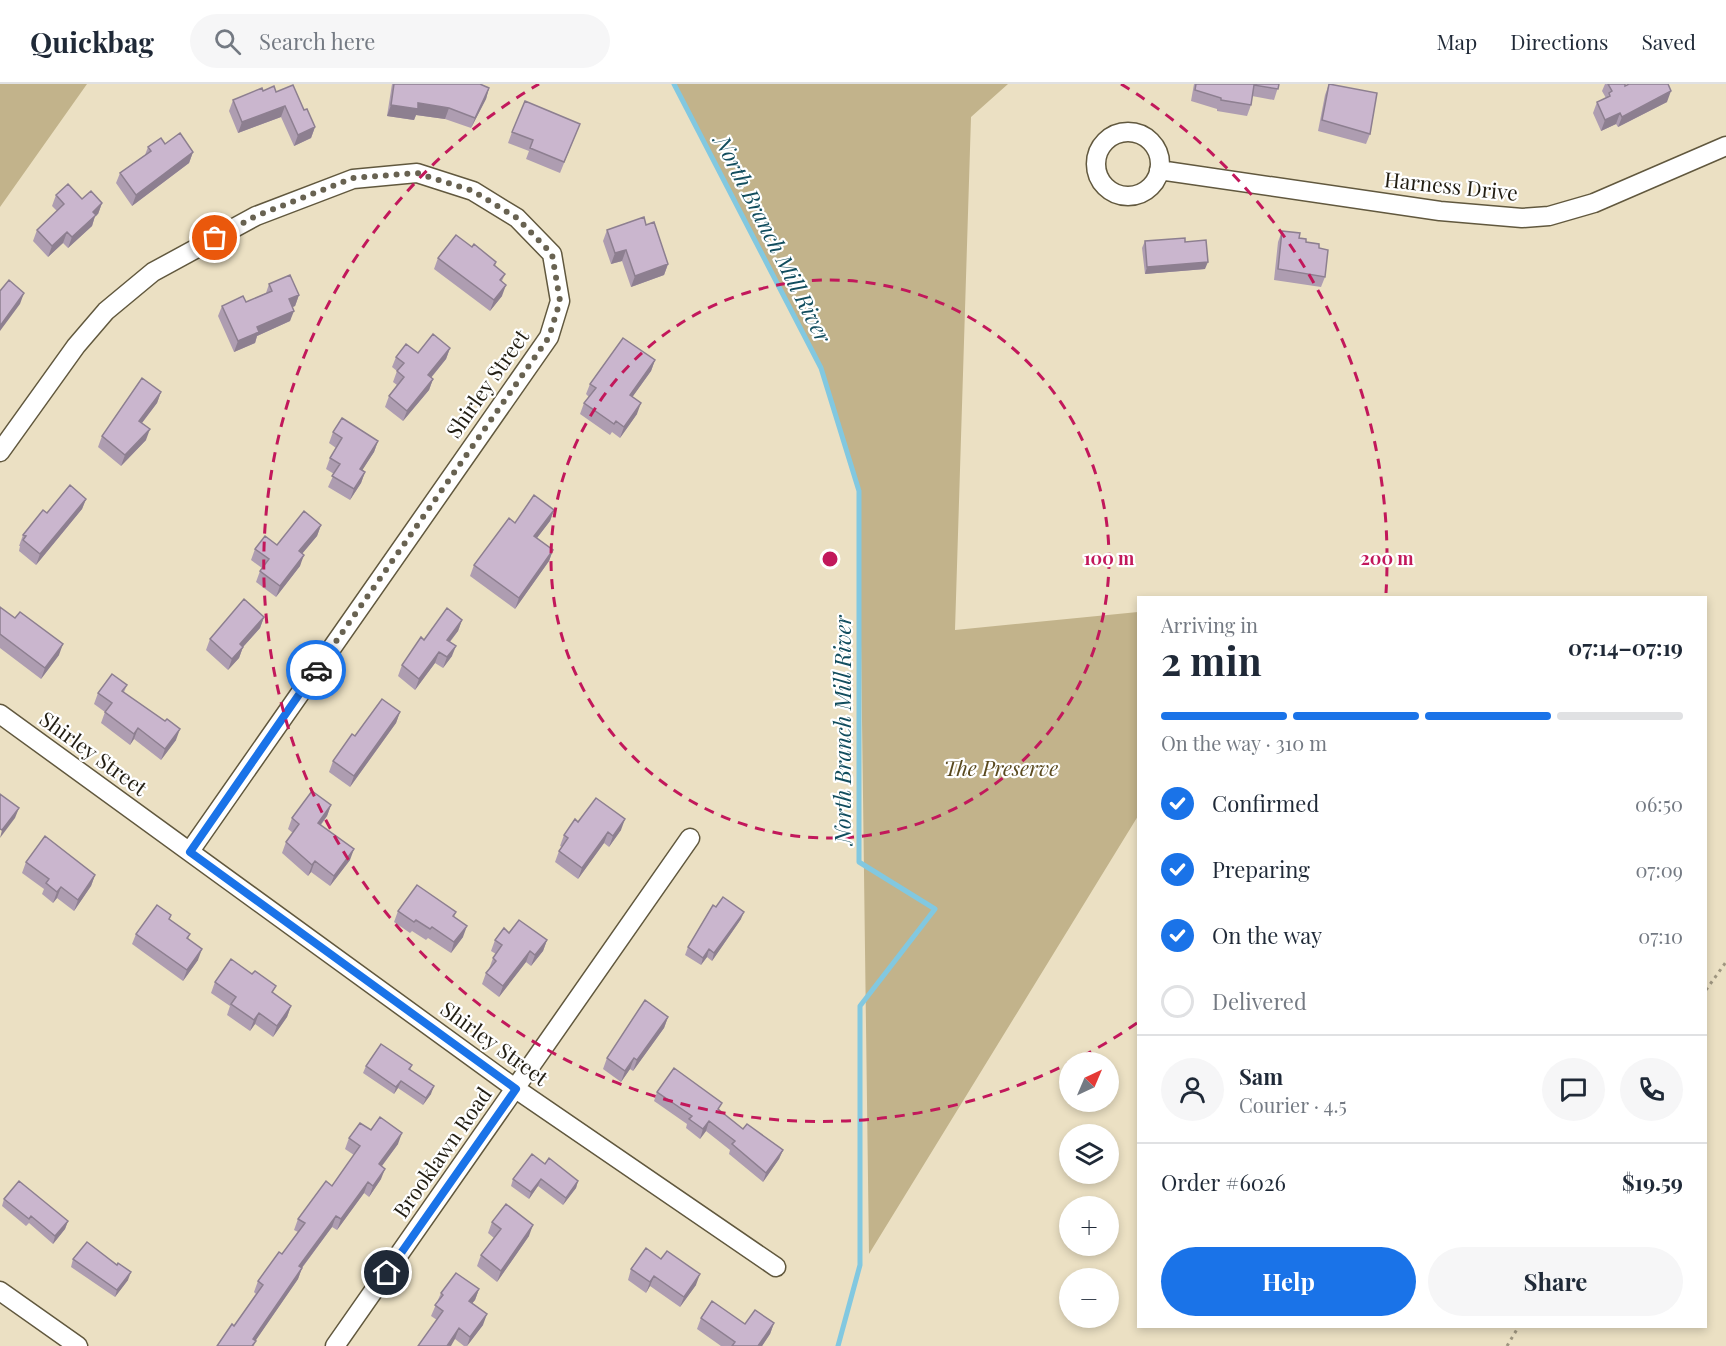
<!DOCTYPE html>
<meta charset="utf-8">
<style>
:root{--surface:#fff;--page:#f6f6f7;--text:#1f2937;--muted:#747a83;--line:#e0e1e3;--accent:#1a73e8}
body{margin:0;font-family:"Playfair Display",serif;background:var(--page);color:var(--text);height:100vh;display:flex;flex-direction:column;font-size:22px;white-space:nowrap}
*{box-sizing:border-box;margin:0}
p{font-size:20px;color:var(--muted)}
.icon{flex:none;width:33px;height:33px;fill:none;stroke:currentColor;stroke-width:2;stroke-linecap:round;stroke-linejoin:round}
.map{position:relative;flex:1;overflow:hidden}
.sheet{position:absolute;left:1137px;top:512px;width:570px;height:732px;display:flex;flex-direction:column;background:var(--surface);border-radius:0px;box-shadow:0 3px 9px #0003}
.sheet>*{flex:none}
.needle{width:39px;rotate:44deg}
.tools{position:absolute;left:1059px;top:968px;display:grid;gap:12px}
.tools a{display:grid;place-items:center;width:60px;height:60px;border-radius:50%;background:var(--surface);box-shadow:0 3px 9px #0003;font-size:30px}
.pin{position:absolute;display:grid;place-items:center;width:51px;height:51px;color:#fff;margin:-26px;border:3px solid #fff;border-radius:50%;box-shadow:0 2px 6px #0007}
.courier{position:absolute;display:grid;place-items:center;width:60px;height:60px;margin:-30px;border:4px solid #1a73e8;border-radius:50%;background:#fff;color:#222;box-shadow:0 2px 8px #0007}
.overview em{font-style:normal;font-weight:700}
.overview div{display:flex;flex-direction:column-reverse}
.overview{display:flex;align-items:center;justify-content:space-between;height:102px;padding:0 24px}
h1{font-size:39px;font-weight:700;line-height:45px}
.bar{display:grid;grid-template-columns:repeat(4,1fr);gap:9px 6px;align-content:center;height:72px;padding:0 24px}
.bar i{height:8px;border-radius:4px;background:var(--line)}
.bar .current{background:var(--accent)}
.bar p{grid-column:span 4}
.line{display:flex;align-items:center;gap:15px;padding:0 24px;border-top:2px solid var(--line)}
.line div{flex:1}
.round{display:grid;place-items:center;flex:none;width:63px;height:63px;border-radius:32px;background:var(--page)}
ol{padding:0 24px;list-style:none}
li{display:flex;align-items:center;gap:18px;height:66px}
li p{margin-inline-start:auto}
li .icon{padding:6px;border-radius:50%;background:var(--accent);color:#fff;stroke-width:4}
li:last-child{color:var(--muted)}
li i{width:33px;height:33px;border:3px solid var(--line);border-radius:50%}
.primary-button{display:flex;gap:12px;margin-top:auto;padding:12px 24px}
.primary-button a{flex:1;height:69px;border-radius:36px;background:var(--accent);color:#fff;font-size:24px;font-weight:700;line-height:69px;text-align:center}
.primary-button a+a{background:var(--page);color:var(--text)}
header{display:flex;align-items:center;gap:36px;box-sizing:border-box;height:84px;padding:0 30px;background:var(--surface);border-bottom:2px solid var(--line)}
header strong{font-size:28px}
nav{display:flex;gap:33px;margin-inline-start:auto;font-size:21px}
.search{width:420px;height:54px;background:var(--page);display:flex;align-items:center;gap:15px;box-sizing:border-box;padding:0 21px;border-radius:33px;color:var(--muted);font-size:22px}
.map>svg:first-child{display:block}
.green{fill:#c2b38b}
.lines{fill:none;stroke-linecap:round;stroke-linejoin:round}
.stream{stroke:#82c8e0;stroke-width:5}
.minor-casing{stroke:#61583e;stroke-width:21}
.path{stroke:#9f9680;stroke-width:3;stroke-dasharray:3 4.5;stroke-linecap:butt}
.minor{stroke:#fff;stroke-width:18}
.wall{fill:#ae9db1}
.shaded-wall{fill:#8d7f90}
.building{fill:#cab6ce;stroke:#8d7f90;stroke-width:1.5}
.done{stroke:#686251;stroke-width:6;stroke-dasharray:0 10.8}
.route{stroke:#1a73e8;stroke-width:8}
.ring{fill:none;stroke:#c2185b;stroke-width:3;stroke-dasharray:10 8}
.labels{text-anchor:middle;stroke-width:4.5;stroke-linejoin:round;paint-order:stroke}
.street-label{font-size:21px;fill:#221e13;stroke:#fff}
.park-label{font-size:21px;font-style:italic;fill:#59491e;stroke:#fff}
.water-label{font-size:22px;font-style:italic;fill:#114d5e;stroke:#fff}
.centre{fill:#c2185b;stroke:#fff;stroke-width:3}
.ring-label{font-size:18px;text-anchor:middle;font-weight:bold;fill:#c2185b;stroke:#fff;stroke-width:4.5;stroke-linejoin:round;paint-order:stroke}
</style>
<header>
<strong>Quickbag</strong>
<div class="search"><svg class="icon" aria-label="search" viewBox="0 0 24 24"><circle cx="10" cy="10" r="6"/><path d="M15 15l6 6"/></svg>Search here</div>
<nav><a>Map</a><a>Directions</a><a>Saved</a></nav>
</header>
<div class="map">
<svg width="1726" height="1262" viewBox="0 0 1726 1262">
<rect width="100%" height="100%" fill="#ebe0c3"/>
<path class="green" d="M0,0H87L0,123Z
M674,0H1008L971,33L955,546L1138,528V732L869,1170L859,407L821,284Z"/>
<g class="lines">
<path class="stream" d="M674,0L821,284L859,407V778L935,825L860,922V1181L838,1262"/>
<g class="minor-casing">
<path id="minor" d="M1096 80a32 32 0 1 1 64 0a32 32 0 1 1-64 0Z
M1159,86L1440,127L1522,134L1549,132L1594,119L1726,62
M0,368L76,262L106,227L153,188L256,132L353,95L417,89L473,107L517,134L552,170L560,217L549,253L190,767
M0,630L516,1005L776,1183
M0,1207L78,1262
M335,1262L690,754"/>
</g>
<path class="path" d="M1706,906L1726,878
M1507,1262L1519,1242"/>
<use href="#minor" class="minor"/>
</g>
<path class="wall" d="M392,0H480L489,4L486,15L471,44L445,35L416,31L414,36L387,32Z
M1194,0H1279L1274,16L1252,12L1251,21L1247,32L1217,27V25L1191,17Z
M1329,0L1370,50L1366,60L1318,47L1325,11Z
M1605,0H1625V2L1667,18L1618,43L1616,40L1601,47L1593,29L1597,18L1606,14L1602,7Z
M263,7L276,8L304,26L315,43L311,54L294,62L281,33L238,49L229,27L233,16Z
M580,40L560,89L526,75L529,67L508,59L512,48Z
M148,63L193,68L189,79L132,122L116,99L120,89L145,71Z
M56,111L102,119L98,130L95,132L92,142L68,164L63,159L48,173L33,157L37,146L57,127L52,122Z
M646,141L668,180L664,191L631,203L622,177L611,180L603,157L607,146Z
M1282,147L1299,154L1319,164L1325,193L1321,203L1274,196L1278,158Z
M1145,157L1185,158L1205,185L1145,190L1142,164Z
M472,163L496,178L495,182L505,190L502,197V212L490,227L434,185L438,174Z
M269,200L299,211L295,222L293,223L290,237L257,252L255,259L234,268L218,232L222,222L246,218L266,209Z
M450,264L446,275L431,294L433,295L429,306L403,337L385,323L389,312L397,301L393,298L397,287L392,283L396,273Z
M655,276L651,287L632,313L637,330L620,354L612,348L610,351L580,330L584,319L589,313L586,310L590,300Z
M161,308L157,319L142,339L146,356L121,382L98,363L102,352Z
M333,348L378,357L374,368L362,386L365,388L361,399L350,416L328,403L334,390L326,385L330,374L336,364L329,359Z
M86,415L82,425L36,481L19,467L20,462H19L23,451L47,429Z
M554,426L550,437L537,454L553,466L549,477L515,525L470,492L474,481L515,439Z
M321,441L317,452L302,470L300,482L276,513L256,498L260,487L262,484L251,476L255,465L277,461Z
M0,523L59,571L41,595L0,564Z
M264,533L260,544L243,563L239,574L228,586L206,566L210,555Z
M462,536L458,547L450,558L452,572L443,584L435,579L415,606L398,592L402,581Z
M127,601L124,608L176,656L161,676L134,655L130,661L101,639L105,628L94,620L98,609Z
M400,628L396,639L350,703L329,688L333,677Z
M331,721L327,732L321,741L350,776L330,802L311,788L308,792L282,769L286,758L293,749L288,745L292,734Z
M578,738L621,746L609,763L604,759L578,795L555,778L559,767L562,763L560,762L564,751Z
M26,778L95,791L91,802L74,827L57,814L53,819L42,810L44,805L22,789Z
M716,823L741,835L712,877L707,873L701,881L685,871L688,863Z
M398,827L456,828L454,833L463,853L451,869L428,854L426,856L412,847L410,849L394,838Z
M170,836L190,850L188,855L198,876L183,897L132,860L136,850Z
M509,849L547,856L543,867L531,882L526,878L499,913L482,900L486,889L489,885L493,874L496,870L491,867L495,856Z
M215,898L274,910L291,922L287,933L273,953L255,940L250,947L227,931L230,922L211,909Z
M668,933L664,944L633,987L630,985L621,998L603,985L607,974Z
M412,981L410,986L431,1010L423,1021L398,1004L394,1010L363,989L366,982Z
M657,1008L719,1027L743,1045L783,1066L779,1075L763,1098L729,1070L730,1066L706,1047L700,1055L686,1044L687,1040L654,1017Z
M371,1046L398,1060L382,1082L381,1095L369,1113L364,1109L337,1146L332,1143L302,1184L298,1195L255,1257L254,1262H217L234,1242L256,1210L254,1208L258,1197L282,1170L298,1148L294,1146L298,1135L332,1102L354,1071L345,1065L349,1054Z
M545,1080L578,1097L576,1104L563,1121L538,1102L529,1115L511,1102L513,1095Z
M4,1115L68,1137L65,1145L53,1160L29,1139L26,1142L2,1122Z
M492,1138L529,1152L497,1198L477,1182L481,1171L494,1154L488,1149Z
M73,1175L128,1196L115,1213L71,1183Z
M631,1185L696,1201L680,1223L650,1202L646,1209L628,1196Z
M479,1205L475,1216L472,1219L483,1241L467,1262H464L455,1255L437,1236L431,1232L441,1209Z
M701,1234L745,1240L774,1239L770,1250L762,1262H721L697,1245Z"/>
<path class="shaded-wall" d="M489,4L486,15L471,44L475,34Z
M1671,7L1667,18L1618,43L1622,33Z
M418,19L449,24L445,35L416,31L414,36L387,32L391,21Z
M285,22L281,33L238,49L242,38Z
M1620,29L1616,40L1601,47L1605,36Z
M315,43L311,54L294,62L298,51Z
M193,68L189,79L132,122L136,111Z
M102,119L98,130L95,132L92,142L68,164L72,153L93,128Z
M67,148L63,159L48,173L52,162Z
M626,166L622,177L611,180L615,169Z
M1208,178L1205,185L1145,190L1147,183Z
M668,180L664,191L631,203L635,192Z
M506,201L502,212L490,227L494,216Z
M24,209L20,220L0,247V242Z
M299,211L295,222L285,226L289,215Z
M294,227L290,237L257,252L255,259L234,268L238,257L257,243Z
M450,264L446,275L424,302L428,291Z
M655,276L651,287L626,322L630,311Z
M433,295L429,306L403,337L407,327Z
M161,308L157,319L135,348L139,337Z
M641,319L637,330L620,354L624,343Z
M150,345L146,356L121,382L125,371Z
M378,357L374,368L356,396L360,385Z
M365,388L361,399L350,416L354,405Z
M86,415L82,425L36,481L40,470Z
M554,426L550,437L530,463L534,452Z
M321,441L317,452L295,478L299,467Z
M553,466L549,477L515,525L519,514Z
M304,471L300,482L276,513L280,502Z
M264,533L260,544L243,563L239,574L228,586L232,575L240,560Z
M462,536L458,547L443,566L447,556Z
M63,560L59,571L41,595L45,584Z
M456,562L452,572L443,584L447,573Z
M439,568L435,579L415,606L419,595Z
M400,628L396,639L350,703L354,692Z
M138,644L134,655L130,661L134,650Z
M180,645L176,656L161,676L165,665Z
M331,721L327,732L314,749L318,739Z
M19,724L15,734L0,754L2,746Z
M625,735L621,746L609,763L613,752Z
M608,748L604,759L578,795L582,784Z
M354,765L350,776L330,802L334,792Z
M315,777L311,788L308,792L312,781Z
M95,791L91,802L74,827L78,816Z
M61,803L57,814L53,819L57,808Z
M744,828L741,835L712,877L714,869Z
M467,842L463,853L451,869L454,858Z
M547,856L543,867L531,882L535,871Z
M202,865L198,876L183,897L187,886Z
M709,865L707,873L701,881L703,874Z
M530,867L526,878L499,913L503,902Z
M291,922L287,933L273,953L277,942Z
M259,929L255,940L250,947L254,936Z
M668,933L664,944L633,987L637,976Z
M634,974L630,985L621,998L625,987Z
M401,997L398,1004L394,1010L396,1003Z
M434,1002L431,1010L423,1021L426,1014Z
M709,1037L706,1047L700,1055L703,1045Z
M402,1049L398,1060L375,1091L379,1080Z
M783,1066L779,1075L763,1098L766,1089Z
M385,1085L381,1095L369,1113L373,1102Z
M541,1095L538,1102L529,1115L531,1108Z
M578,1097L576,1104L563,1121L566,1114Z
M368,1098L364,1109L337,1146L341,1135Z
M336,1132L332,1143L295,1193L299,1182Z
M68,1137L65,1145L53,1160L55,1152Z
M533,1141L529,1152L497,1198L501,1187Z
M302,1184L298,1195L252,1262L253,1255Z
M131,1188L128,1196L115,1213L117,1206Z
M700,1190L696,1201L680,1223L684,1213Z
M654,1192L650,1202L646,1209L650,1198Z
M479,1205L475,1216L465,1228L469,1217Z
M487,1230L483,1241L467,1262L470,1253Z
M774,1239L770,1250L762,1262H758Z
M459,1244L455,1255L451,1262H447Z"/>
<path class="building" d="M394,0H480L489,4L475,34L449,24L418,19V25L391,21Z
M1196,0H1279L1278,5L1254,1L1251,21L1221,16V14L1195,6Z
M1329,0L1377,9L1370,50L1322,36Z
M1608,0H1625V2L1629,0H1668L1671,7L1622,33L1620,29L1605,36L1597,18L1610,12L1609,9L1612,7Z
M293,1L304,26L307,25L315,43L298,51L285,22L242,38L233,16L262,4L263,7L274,2L276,8Z
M525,17L580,40L564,78L530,64L533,56L512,48Z
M180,49L193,68L136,111L120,89L151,67L148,63L161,54L165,60Z
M68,100L82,115L91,107L102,119L93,128L96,131L72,153L67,148L52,162L37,146L64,120L56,111Z
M644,133L646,141L654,138L668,180L635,192L626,166L615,169L607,146Z
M1282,147L1300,149L1299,154L1306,155V158L1319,160V164L1328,166L1325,193L1278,185Z
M456,151L472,163L474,160L496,178L494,181L505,190L500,196L506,201L494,216L438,174Z
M1185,154V158L1206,156L1208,178L1147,183L1145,157Z
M290,191L299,211L289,215L294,227L257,243L259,248L238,257L222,222L243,212L246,218L272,207L269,200Z
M9,196L24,209L0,242V207Z
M433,250L450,264L428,291L433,295L407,327L389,312L404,293L397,287L404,279L396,273L406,260L418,269Z
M623,254L655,276L630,311L641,319L624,343L616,337L614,340L584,319L596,304L590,300Z
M142,294L161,308L139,337L150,345L125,371L102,352Z
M342,334L378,357L360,385L365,388L354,405L332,392L340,380L330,374L342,354L333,348Z
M70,401L86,415L40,470L23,456L26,452L23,451L43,426L47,429Z
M534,411L554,426L534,452L553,466L519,514L474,481L509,434L515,439Z
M304,427L321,441L299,467L304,471L280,502L260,487L269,475L255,465L265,452L277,461Z
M244,515L264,533L240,560L243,563L232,575L210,555Z
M0,523L15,534L20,528L63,560L45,584L0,550Z
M447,524L462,536L447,556L456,562L447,573L439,568L419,595L402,581L421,553L424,556Z
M112,590L127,601L122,607L165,637L167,635L180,645L165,665L138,644L134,650L105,628L112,619L98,609Z
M382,615L400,628L354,692L333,677L352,650L355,652Z
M312,707L331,721L318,739L354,765L334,792L315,777L312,781L286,758L299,740L292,734Z
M0,710L19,724L2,746L0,745Z
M596,714L625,735L613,752L608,748L582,784L559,767L568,754L564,751L575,735L578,738Z
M45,752L95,791L78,816L61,803L57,808L46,799L49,795L26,778Z
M417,801L456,828L453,832L467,842L454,858L432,843L430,845L416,836L414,838L398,827Z
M723,813L744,828L714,869L709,865L703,874L688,863L713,821L716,823Z
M157,821L171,831L169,835L190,850L187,854L202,865L187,886L136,850Z
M519,836L547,856L535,871L530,867L503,902L486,889L496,877L493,874L502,861L495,856L504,844L509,849Z
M231,875L252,890L255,887L276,902L272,908L291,922L277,942L259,929L254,936L231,920L236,913L215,898Z
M645,916L668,933L637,976L634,974L625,987L607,974Z
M381,960L412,981L409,985L434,1002L426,1014L401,997L396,1003L366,982Z
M674,984L722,1019L718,1025L743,1045L747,1040L783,1066L766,1089L732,1060L735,1057L709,1037L703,1045L689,1035L692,1032L657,1008Z
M380,1033L402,1049L379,1080L385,1085L373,1102L368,1098L341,1135L336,1132L299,1182L302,1184L253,1255L256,1257L252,1262H217L232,1240L234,1242L263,1201L258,1197L279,1168L282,1170L305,1139L298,1135L326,1097L332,1102L360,1062L349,1054L360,1039L371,1046Z
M532,1070L545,1080L549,1074L578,1097L566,1114L541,1095L531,1108L513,1095Z
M19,1097L68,1137L55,1152L31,1132L29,1135L4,1115Z
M506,1120L533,1141L501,1187L481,1171L501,1145L492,1138Z
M87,1158L117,1181L118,1179L131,1188L117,1206L73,1175Z
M646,1164L661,1175L667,1167L700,1190L684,1213L654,1192L650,1198L631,1185Z
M456,1189L479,1205L469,1217L487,1230L470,1253L459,1244L447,1262H418L443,1227L435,1221L443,1211L441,1209Z
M712,1217L745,1240L755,1226L774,1239L758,1262H732L735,1258L701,1234Z"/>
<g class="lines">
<path class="done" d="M215,154L256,132L353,94L417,89L473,107L517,134L552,170L560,217L549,253L316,586"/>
<path class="route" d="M316,586L190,768L516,1005L387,1189"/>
</g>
<g class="ring">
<circle cx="830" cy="475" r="279"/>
<path d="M1137 939A557 557 0 1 1 539 0M1121 0A557 557 0 0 1 1386 509"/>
</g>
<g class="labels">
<g class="street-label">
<text transform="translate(1451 103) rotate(6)" y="7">Harness Drive</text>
<text transform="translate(488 300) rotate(-55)" y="7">Shirley Street</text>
<text transform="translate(93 670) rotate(36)" y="7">Shirley Street</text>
<text transform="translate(494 960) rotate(36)" y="7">Shirley Street</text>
<text transform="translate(443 1069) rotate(-55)" y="7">Brooklawn Road</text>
</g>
<g class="park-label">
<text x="1001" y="692">The Preserve</text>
</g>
<g class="water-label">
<text transform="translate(773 155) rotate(63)" y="8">North Branch Mill River</text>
<text transform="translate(843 646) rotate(-90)" y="8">North Branch Mill River</text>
</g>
</g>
<circle cx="830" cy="475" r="9" class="centre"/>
<g class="ring-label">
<text x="1109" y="481">100 m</text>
<text x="1387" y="481">200 m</text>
</g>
</svg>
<div class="tools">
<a><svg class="needle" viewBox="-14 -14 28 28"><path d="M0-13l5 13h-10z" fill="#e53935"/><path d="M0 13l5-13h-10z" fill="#747a83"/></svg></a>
<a><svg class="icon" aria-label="layers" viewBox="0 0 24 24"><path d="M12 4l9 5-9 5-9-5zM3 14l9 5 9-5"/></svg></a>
<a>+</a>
<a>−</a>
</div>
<div class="pin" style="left:215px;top:154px;background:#ea580c"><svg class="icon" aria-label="bag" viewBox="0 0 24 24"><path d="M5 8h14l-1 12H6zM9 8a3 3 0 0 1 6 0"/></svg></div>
<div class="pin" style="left:387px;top:1189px;background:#1f2937"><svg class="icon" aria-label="home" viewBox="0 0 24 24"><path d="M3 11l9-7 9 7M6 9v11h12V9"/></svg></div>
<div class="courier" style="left:316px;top:586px"><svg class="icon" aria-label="car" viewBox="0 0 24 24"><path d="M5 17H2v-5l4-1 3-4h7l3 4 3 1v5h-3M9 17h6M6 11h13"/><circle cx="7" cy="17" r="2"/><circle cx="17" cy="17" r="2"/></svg></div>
<section class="sheet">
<div class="overview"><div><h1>2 min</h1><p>Arriving in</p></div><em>07:14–07:19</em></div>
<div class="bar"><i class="current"></i><i class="current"></i><i class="current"></i><i></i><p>On the way · 310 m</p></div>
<ol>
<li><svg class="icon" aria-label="check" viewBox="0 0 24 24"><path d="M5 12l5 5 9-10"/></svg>Confirmed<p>06:50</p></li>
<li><svg class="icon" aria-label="check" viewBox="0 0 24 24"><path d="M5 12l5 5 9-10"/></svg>Preparing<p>07:09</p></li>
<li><svg class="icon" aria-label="check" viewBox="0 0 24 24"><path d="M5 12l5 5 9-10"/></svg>On the way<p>07:10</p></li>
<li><i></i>Delivered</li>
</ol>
<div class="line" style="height:108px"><a class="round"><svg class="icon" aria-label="person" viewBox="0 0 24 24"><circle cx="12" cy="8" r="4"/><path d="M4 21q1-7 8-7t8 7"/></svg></a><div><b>Sam</b><p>Courier · 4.5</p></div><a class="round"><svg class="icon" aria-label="chat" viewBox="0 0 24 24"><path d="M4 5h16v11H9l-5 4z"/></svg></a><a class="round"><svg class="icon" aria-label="phone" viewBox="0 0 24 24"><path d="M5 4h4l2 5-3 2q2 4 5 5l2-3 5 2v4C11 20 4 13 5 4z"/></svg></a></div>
<div class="line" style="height:78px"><div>Order #6026</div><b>$19.59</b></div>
<div class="primary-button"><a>Help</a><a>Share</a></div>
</section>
</div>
